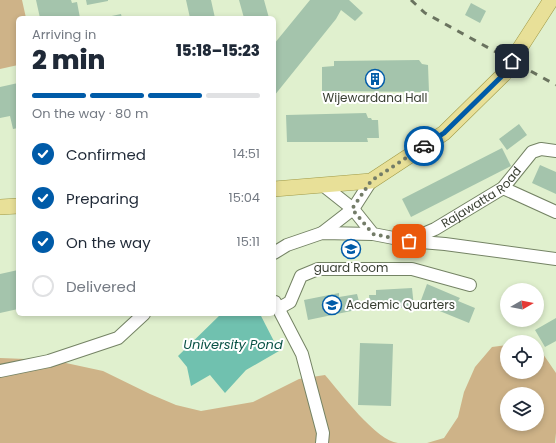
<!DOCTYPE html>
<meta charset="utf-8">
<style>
:root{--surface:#fff;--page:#f2f2f3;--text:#1f2937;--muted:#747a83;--line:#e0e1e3;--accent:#005ba8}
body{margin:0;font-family:Poppins,sans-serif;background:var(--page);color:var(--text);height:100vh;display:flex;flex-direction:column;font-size:15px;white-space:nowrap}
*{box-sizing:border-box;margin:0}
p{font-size:13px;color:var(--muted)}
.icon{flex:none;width:22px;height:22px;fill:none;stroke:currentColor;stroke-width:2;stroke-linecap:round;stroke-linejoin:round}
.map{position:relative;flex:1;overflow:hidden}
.drawer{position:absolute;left:16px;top:16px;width:260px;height:300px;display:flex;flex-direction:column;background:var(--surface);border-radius:6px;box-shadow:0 2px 6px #0003}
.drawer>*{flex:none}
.needle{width:26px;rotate:81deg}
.controls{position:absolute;left:500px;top:283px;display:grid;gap:8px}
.controls a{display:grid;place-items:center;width:44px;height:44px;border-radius:50%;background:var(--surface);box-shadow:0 2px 6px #0003;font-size:20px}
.pin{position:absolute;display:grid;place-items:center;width:34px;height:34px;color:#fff;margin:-17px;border-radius:8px;box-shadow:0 2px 6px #0006}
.courier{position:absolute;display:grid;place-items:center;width:40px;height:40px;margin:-20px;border:3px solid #005ba8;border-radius:50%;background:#fff;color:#222;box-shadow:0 1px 5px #0007}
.summary em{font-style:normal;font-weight:800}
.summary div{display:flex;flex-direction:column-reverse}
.summary{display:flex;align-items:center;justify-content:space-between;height:68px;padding:0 16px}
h1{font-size:26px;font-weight:800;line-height:30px}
.bar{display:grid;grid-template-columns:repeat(4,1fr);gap:6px 4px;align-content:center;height:48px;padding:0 16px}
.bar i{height:5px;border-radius:3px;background:var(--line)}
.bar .selected{background:var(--accent)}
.bar p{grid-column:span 4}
ol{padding:0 16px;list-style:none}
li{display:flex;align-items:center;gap:12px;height:44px}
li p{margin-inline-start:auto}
li .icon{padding:4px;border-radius:50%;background:var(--accent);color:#fff;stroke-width:4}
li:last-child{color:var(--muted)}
li i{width:22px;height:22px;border:2px solid var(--line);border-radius:50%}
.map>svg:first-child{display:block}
.green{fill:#ceb388;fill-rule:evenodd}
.water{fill:#70c1af}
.building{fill:#a4c4ac}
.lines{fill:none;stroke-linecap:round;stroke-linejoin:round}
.minor-casing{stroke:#748364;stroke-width:14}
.major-casing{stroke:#a09a47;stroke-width:16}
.minor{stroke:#fff;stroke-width:12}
.major{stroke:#e8e098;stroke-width:15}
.rail{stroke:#6a735f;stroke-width:3;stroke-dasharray:7 7;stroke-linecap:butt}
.major-bridge-casing{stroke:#a09a47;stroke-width:16;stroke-linecap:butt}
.major-bridge{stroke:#e8e098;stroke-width:15}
.done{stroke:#737c68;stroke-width:4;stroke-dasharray:0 7.2}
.route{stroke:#005ba8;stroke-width:5}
.labels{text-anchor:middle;stroke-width:4;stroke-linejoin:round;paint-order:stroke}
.poi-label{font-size:12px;fill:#383e31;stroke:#fff}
.street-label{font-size:12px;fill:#383e31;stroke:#fff}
.water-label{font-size:13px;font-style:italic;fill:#0a5246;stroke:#fff}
</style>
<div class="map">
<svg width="556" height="443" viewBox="0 0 556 443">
<rect width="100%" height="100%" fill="#e0f0ce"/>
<path class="green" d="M0,0H22L26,18H18V65L0,69Z
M507,345V372H537V351L543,354L556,373V433L555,443H427L444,438L458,417L464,392L475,367L492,347ZM507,394H537V424H507Z
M0,358L52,360L103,371L150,394L176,405L201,411L253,402L299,379L325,375C340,392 376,441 398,443H0Z"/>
<path class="water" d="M221,314H260L279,351L246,370L225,393L210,375L191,386L187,367L178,356Z"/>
<path class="building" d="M36,0H71L72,3L77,2L80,18H40Z
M86,0H108V1L87,5Z
M186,0H211L215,18H190Z
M239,0H264L269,18H244Z
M310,0H349L363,13L355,21L341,10L336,19L274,96V44Z
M471,3L486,11L480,23L465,15Z
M121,14L122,18H107V17Z
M419,60L422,64L428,65L429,92L322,91V67L334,66V61Z
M18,83V128L13,129L10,116L0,118V87Z
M366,113L368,118H371L372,120H378L379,138H367L368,142H287L286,115Z
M519,124L527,135L507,150L499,139Z
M502,148L511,166L411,217L402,199Z
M540,165L556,172V194L532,183Z
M348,244H354V253H348Z
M18,270V309L0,313V274Z
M427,284L460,298L458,301L475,308L469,323L420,303Z
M412,288L414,307L370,309L369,295H376V290Z
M339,293V297L357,294L361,309L308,320L304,300Z
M556,318V341L545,347L535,330Z
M360,343L393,344L391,406L358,405Z"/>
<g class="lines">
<g class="minor-casing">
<g id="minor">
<path id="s1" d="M324,186L353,209L373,234L409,241L414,238L435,229L503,188L532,152L541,149L556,151"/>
<path d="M503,188L556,212"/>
<path d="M322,233L353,209L371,181"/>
<path d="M409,241L445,244L556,259"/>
<path d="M274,253L287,245L322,233L373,234"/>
<path d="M275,302L302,354L323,433L322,443"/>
<path d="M277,306L281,307L290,302L301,276L318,269H412L470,285"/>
<path d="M0,371L49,361L118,338L144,314"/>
</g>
</g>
<g class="major-casing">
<path id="major" d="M520,48L551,0
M274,189L371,181L444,133L504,74
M0,207L18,206"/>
</g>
<use href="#minor" class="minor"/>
<use href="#major" class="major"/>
<path class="rail" d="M411,0L425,13L556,85"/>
<g class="major-bridge-casing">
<path id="major-bridge" d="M504,74L520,48"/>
</g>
<use href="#major-bridge" class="major-bridge"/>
</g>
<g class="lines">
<path class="done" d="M409,241L373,234L352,209L371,181L424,146"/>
<path class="route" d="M424,146L444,133L504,74L512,61"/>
</g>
<defs>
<g id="building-ring" transform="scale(1)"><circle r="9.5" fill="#fff" stroke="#005ba8" stroke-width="1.5"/><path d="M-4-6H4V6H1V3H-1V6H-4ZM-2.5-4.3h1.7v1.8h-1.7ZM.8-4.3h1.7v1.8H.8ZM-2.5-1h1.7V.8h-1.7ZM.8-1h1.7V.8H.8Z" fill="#005ba8"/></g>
<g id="university-ring" transform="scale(1)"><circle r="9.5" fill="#fff" stroke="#005ba8" stroke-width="1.5"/><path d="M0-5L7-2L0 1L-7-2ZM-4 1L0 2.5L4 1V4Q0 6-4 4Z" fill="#005ba8"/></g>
</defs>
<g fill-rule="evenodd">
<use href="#building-ring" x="375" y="79"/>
<use href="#university-ring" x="351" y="249"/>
<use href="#university-ring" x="332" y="305"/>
</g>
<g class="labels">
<g class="poi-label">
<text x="375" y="102">Wijewardana Hall</text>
<text x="351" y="272">guard Room</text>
<text x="346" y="309" text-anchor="start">Acdemic Quarters</text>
</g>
<g class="street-label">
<text dy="4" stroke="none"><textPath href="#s1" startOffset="191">Rajawatta Road</textPath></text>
</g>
<g class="water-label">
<text x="233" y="349">University Pond</text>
</g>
</g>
</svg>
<div class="controls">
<a><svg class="needle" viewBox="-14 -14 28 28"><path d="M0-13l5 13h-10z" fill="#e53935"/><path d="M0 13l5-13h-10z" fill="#747a83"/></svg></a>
<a><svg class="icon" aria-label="locate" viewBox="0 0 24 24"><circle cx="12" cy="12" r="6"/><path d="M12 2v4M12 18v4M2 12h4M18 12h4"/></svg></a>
<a><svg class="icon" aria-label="layers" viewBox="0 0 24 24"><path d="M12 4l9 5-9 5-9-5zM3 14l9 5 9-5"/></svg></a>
</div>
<div class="pin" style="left:409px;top:241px;background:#ea580c"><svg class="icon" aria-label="bag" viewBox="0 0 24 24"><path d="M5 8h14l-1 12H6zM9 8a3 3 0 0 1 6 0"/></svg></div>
<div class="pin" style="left:512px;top:61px;background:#1f2937"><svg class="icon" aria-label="home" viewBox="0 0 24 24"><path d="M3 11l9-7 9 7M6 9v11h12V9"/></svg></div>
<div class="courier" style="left:424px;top:146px"><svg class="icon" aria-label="car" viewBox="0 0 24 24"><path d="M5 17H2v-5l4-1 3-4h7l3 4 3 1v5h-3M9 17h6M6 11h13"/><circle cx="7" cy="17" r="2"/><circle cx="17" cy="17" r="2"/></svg></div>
<section class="drawer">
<div class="summary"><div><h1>2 min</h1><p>Arriving in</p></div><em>15:18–15:23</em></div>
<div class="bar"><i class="selected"></i><i class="selected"></i><i class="selected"></i><i></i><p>On the way · 80 m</p></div>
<ol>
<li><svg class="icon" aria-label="check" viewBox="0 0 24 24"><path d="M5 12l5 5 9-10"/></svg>Confirmed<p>14:51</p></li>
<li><svg class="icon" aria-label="check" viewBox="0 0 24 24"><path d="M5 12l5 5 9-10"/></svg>Preparing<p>15:04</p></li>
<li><svg class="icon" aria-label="check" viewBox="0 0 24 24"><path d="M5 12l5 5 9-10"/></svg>On the way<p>15:11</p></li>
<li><i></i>Delivered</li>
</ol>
</section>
</div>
